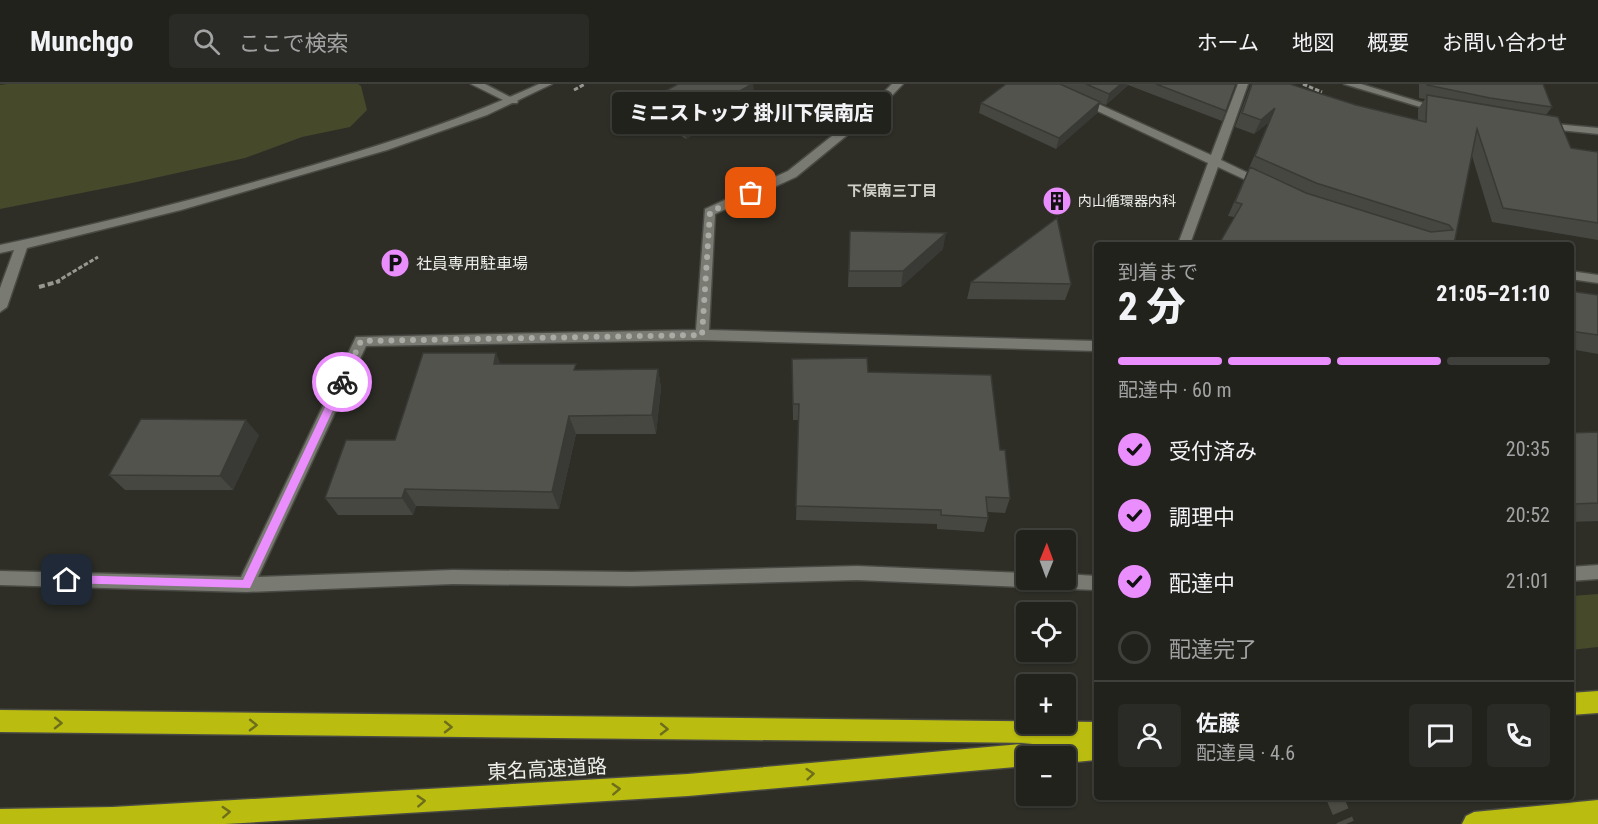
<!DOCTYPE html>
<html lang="ja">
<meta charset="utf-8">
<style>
:root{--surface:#22221d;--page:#2a2a26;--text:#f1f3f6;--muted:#a2a4a4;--line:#3f3f3b;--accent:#ea8dfd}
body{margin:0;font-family:"Roboto Condensed","Noto Sans JP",sans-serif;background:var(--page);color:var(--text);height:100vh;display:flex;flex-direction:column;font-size:22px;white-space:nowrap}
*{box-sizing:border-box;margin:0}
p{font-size:20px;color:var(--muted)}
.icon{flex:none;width:33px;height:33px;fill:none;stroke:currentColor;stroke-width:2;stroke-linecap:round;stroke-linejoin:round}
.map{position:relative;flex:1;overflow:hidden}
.panel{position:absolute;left:1094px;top:158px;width:480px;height:558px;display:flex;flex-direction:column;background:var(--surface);border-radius:6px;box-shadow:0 2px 4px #0004,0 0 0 2px var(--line)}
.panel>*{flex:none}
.needle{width:39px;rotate:1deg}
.fabs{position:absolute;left:1016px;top:446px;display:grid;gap:12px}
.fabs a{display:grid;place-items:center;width:60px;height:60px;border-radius:6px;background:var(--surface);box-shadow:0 2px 4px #0004,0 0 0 2px var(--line);font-size:30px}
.pin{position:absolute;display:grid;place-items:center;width:51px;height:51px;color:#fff;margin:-26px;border-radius:12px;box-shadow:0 3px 9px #0006}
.courier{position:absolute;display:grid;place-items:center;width:60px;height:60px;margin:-30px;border:4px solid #ea8dfd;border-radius:50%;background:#fff;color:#222;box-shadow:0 2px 8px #0007}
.bubble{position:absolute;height:42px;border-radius:6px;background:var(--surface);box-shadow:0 2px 4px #0004,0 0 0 2px var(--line);font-size:20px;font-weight:800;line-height:42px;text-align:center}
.head em{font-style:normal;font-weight:800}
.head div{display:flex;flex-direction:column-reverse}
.head{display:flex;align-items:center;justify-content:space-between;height:102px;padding:0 24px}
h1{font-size:39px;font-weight:800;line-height:45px}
.bar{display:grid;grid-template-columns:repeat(4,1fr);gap:9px 6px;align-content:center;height:72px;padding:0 24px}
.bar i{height:8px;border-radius:4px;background:var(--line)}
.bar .on{background:var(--accent)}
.bar p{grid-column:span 4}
.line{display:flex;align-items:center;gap:15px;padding:0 24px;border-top:2px solid var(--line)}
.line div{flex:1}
.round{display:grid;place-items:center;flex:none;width:63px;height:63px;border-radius:6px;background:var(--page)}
ol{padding:0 24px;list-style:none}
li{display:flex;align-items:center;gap:18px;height:66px}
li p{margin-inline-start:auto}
li .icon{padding:6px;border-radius:50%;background:var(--accent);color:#111;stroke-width:4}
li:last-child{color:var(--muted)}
li i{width:33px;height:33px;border:3px solid var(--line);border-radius:50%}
header{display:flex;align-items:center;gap:36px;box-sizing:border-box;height:84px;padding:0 30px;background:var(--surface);border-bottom:2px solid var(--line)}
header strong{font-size:28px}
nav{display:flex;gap:33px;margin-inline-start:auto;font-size:21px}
.search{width:420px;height:54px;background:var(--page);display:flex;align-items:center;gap:15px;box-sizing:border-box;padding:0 21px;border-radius:6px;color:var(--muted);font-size:22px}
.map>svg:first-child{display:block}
.green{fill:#47492b}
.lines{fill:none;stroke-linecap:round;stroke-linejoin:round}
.minor-tunnel{stroke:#4b4b44;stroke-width:17;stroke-dasharray:17 9;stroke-linecap:butt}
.service-casing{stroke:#4a4a44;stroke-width:3}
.minor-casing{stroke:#4a4a44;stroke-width:3}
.tertiary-casing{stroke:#4a4a44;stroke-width:3}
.motorway-casing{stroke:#4a4a44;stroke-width:3}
.path-far1{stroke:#979791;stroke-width:3;stroke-dasharray:4.5 2;stroke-linecap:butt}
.path{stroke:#979791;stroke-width:4;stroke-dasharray:6 3;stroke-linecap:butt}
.service{fill:#797a72;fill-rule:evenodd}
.minor{fill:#797a72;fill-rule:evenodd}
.tertiary{fill:#797a72;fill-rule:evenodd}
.motorway{fill:#babc0f;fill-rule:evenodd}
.wall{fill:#474741}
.shaded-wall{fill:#393a35}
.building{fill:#52534c;stroke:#393a35;stroke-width:1.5}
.oneway{stroke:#6d6e1c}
.route{fill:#ea8dfd}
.done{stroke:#ababa6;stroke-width:6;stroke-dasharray:0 10.8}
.labels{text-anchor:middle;stroke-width:5;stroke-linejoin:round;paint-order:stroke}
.far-poi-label{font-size:14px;fill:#eeeeea;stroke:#2e2e27;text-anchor:start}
.far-neighbourhood-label{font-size:15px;font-weight:bold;fill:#cfcfc7;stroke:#2e2e27}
.poi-label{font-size:16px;fill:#eeeeea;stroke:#2e2e27;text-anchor:start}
.near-street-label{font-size:20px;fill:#eeeeea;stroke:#2e2e27}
</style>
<header>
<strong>Munchgo</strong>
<div class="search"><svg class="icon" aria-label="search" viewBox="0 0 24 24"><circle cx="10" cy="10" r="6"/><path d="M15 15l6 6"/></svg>ここで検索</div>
<nav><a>ホーム</a><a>地図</a><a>概要</a><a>お問い合わせ</a></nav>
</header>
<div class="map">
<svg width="1598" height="740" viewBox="0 0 1598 740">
<rect width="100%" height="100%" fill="#2e2e27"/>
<path class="green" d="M7,0H358L361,2L367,26L350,43L302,53L245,74L132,99L0,125V1Z
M1598,510V563L1571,566V512Z"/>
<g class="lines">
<path class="minor-tunnel" d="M1334,712L1346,740"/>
<g class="service-casing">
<path id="service" d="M471,0H485L518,17L517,19H509Z"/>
</g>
<g class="minor-casing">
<path id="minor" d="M892,0H903L879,25L796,93L715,130L709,246L1096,257V267L702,256L366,262L258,493L453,486L632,488L857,482L1026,489V495H1065V490L1096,492V506L857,496L632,502L453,500L246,508L0,501V487L241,493L356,253L696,246L705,125L788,87L871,21Z
M1040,0H1054L1211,71L1238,0H1248L1221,76L1271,100L1265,104L1261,103L1218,83L1190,160H1178L1208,79Z
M1570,187L1598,191V199L1570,195Z
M1598,481V495L1570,497V483Z"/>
</g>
<g class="tertiary-casing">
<path id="tertiary" d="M539,0H552L487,31L387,66L181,126L27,164L7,223L0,228V204L14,166L0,169V161C96,141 192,116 286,89C372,64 457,38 539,0Z
M1344,0H1361L1446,26L1445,28H1437Z
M1544,39L1598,44V50L1540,44L1539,42Z"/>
</g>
<g class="motorway-casing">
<path id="motorway" d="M1598,607V629L1570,631V609Z
M0,626L1096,638V676L1065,679V672H1026V682L688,712L225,740H0V725L113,723L688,690L1033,659L0,648Z
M1598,716V740H1462L1466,732L1474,728Z"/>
</g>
<path class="path-far1" d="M1303,0L1322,8
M574,6L585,0
M56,198L98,173"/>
<path class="path" d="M39,203L60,197"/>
<use href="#service" class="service"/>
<use href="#minor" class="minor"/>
<use href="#tertiary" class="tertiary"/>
<use href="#motorway" class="motorway"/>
</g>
<path class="wall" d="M678,0H753L754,15L686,55L650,33L647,17Z
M1006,0H1236L1222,37L1128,1L1106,21L1100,19L1097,29L1056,65L979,29L981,19Z
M1251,0H1290L1356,21L1418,36V25L1425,15L1419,14V0H1543L1552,23L1546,31L1571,64L1598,68V156L1492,138L1472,72L1454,160L1234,133L1228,132L1269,38L1254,50L1235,43Z
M850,147L943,165L901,203H848Z
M971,198L1071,200L1065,216L967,215Z
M1570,207L1598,211V270L1570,265Z
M792,275L868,288L1000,366L1010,414L1005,429L988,428V434L984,448L937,445V440L796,436L799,336H793Z
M501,280L577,286L658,285L661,304L656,350H576L559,425L416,422L413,431H338L325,414Z
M1598,348V437L1570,438V349Z
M259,351L233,406H125L109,391Z"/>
<path class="shaded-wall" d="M752,0H753L754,15L686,55L684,39Z
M1121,0H1128L1106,21L1109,10Z
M1100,18L1097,29L1056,65L1059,54Z
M1275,24L1269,38L1254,50L1261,36Z
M946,149L943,165L901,203L903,187Z
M496,269L504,288L494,280Z
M658,285L661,304L656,350L652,331Z
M569,332L576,350L559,425L552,408Z
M246,336L259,351L233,406L220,392Z
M405,405L416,422L413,431L402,414Z"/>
<path class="building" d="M678,0H752L684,39L647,17Z
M1006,0H1060L1100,18L1059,54L981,19Z
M1086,0H1121L1109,10Z
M1156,0H1236L1226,27Z
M1252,0H1290L1356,21L1426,38L1427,11L1558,33L1571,64L1598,68V139L1503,124L1477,45L1454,160H1219L1242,120L1235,118L1250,83L1306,109L1431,148L1453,146L1449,141L1316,99L1255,72L1275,24L1261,36L1242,29Z
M1427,0H1543L1552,23L1490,14L1427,1Z
M1057,134L1071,200L971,198Z
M850,147L946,149L903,187H849Z
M1570,207L1598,211V251L1570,247Z
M423,269H496L494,280H576L574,286L658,285L652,331L569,332L552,408L405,405L402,414H325L346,356H395Z
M867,274L868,288L991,291L1000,366H1005L1010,414L986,413L988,434L941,431V426L796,422L799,320H793L792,275Z
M141,335L246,336L220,392L109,391Z
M1598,348V419L1574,420L1570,416V349Z"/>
<defs><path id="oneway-chevron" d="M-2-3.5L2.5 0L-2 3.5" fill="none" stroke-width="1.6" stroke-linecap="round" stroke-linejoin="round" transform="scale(1.5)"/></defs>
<g class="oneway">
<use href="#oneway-chevron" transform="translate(58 639) rotate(1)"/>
<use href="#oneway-chevron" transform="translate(253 641) rotate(1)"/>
<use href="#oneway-chevron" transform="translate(448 643) rotate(1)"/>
<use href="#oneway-chevron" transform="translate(664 645) rotate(1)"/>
<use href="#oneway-chevron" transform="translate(810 690) rotate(-5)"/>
<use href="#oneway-chevron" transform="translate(616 705) rotate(-3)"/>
<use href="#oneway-chevron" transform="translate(421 717) rotate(-3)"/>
<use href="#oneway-chevron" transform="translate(226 728) rotate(-3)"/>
</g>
<path class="route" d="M342,294L346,298L250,504L63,499V493L67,491L243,496L337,298Z"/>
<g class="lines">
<path class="done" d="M342,298L361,257L702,251L710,128L751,109"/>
</g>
<defs>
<g id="building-disc" transform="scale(1.5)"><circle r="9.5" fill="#ea8dfd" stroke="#2e2e27"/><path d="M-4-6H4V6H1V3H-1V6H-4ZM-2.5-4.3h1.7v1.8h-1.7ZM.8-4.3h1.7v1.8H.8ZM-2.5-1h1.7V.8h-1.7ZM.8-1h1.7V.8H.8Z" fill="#111"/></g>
<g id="parking-disc" transform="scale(1.5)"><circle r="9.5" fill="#ea8dfd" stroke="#2e2e27"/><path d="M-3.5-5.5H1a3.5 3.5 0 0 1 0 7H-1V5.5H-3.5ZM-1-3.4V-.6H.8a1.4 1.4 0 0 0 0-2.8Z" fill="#111"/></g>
</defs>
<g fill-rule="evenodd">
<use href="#building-disc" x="1057" y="117"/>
<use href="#parking-disc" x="395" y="179"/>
</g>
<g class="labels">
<g class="far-poi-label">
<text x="1078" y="122">内山循環器内科</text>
</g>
<g class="far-neighbourhood-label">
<text x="892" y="112">下俣南三丁目</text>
</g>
<g class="poi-label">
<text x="416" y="185">社員専用駐車場</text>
</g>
<g class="near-street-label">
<text transform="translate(547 685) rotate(-3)" y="7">東名高速道路</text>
</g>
</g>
</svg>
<div class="fabs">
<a><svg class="needle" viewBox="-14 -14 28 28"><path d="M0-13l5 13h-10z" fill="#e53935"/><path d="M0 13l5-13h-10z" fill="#a2a4a4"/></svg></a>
<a><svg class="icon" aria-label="locate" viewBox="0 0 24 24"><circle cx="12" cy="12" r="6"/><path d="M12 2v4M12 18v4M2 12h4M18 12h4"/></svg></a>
<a>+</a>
<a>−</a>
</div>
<div class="pin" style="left:751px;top:109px;background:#ea580c"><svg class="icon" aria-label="bag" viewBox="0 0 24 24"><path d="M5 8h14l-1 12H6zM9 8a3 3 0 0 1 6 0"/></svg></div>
<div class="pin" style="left:67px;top:496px;background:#1f2937"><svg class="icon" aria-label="home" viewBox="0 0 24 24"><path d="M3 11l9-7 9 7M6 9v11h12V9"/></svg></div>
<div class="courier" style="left:342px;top:298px"><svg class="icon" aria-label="bike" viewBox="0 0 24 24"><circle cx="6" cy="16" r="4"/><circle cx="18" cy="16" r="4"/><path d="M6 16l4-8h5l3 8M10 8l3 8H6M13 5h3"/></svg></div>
<div class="bubble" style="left:612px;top:8px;width:279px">ミニストップ 掛川下俣南店</div>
<section class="panel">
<div class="head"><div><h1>2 分</h1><p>到着まで</p></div><em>21:05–21:10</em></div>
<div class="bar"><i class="on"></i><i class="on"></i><i class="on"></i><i></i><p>配達中 · 60 m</p></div>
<ol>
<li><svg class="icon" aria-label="check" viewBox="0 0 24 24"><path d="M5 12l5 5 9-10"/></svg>受付済み<p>20:35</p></li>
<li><svg class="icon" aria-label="check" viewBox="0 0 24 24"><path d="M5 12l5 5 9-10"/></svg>調理中<p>20:52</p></li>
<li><svg class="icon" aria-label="check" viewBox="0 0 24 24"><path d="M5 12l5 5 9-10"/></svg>配達中<p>21:01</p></li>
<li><i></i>配達完了</li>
</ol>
<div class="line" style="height:108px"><a class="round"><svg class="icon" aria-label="person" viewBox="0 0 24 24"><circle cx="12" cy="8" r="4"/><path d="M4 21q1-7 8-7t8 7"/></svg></a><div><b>佐藤</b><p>配達員 · 4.6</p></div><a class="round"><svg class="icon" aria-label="chat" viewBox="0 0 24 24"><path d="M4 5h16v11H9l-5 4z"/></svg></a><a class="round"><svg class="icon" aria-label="phone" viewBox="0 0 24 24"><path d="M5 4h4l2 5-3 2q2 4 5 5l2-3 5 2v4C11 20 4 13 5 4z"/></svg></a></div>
</section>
</div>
